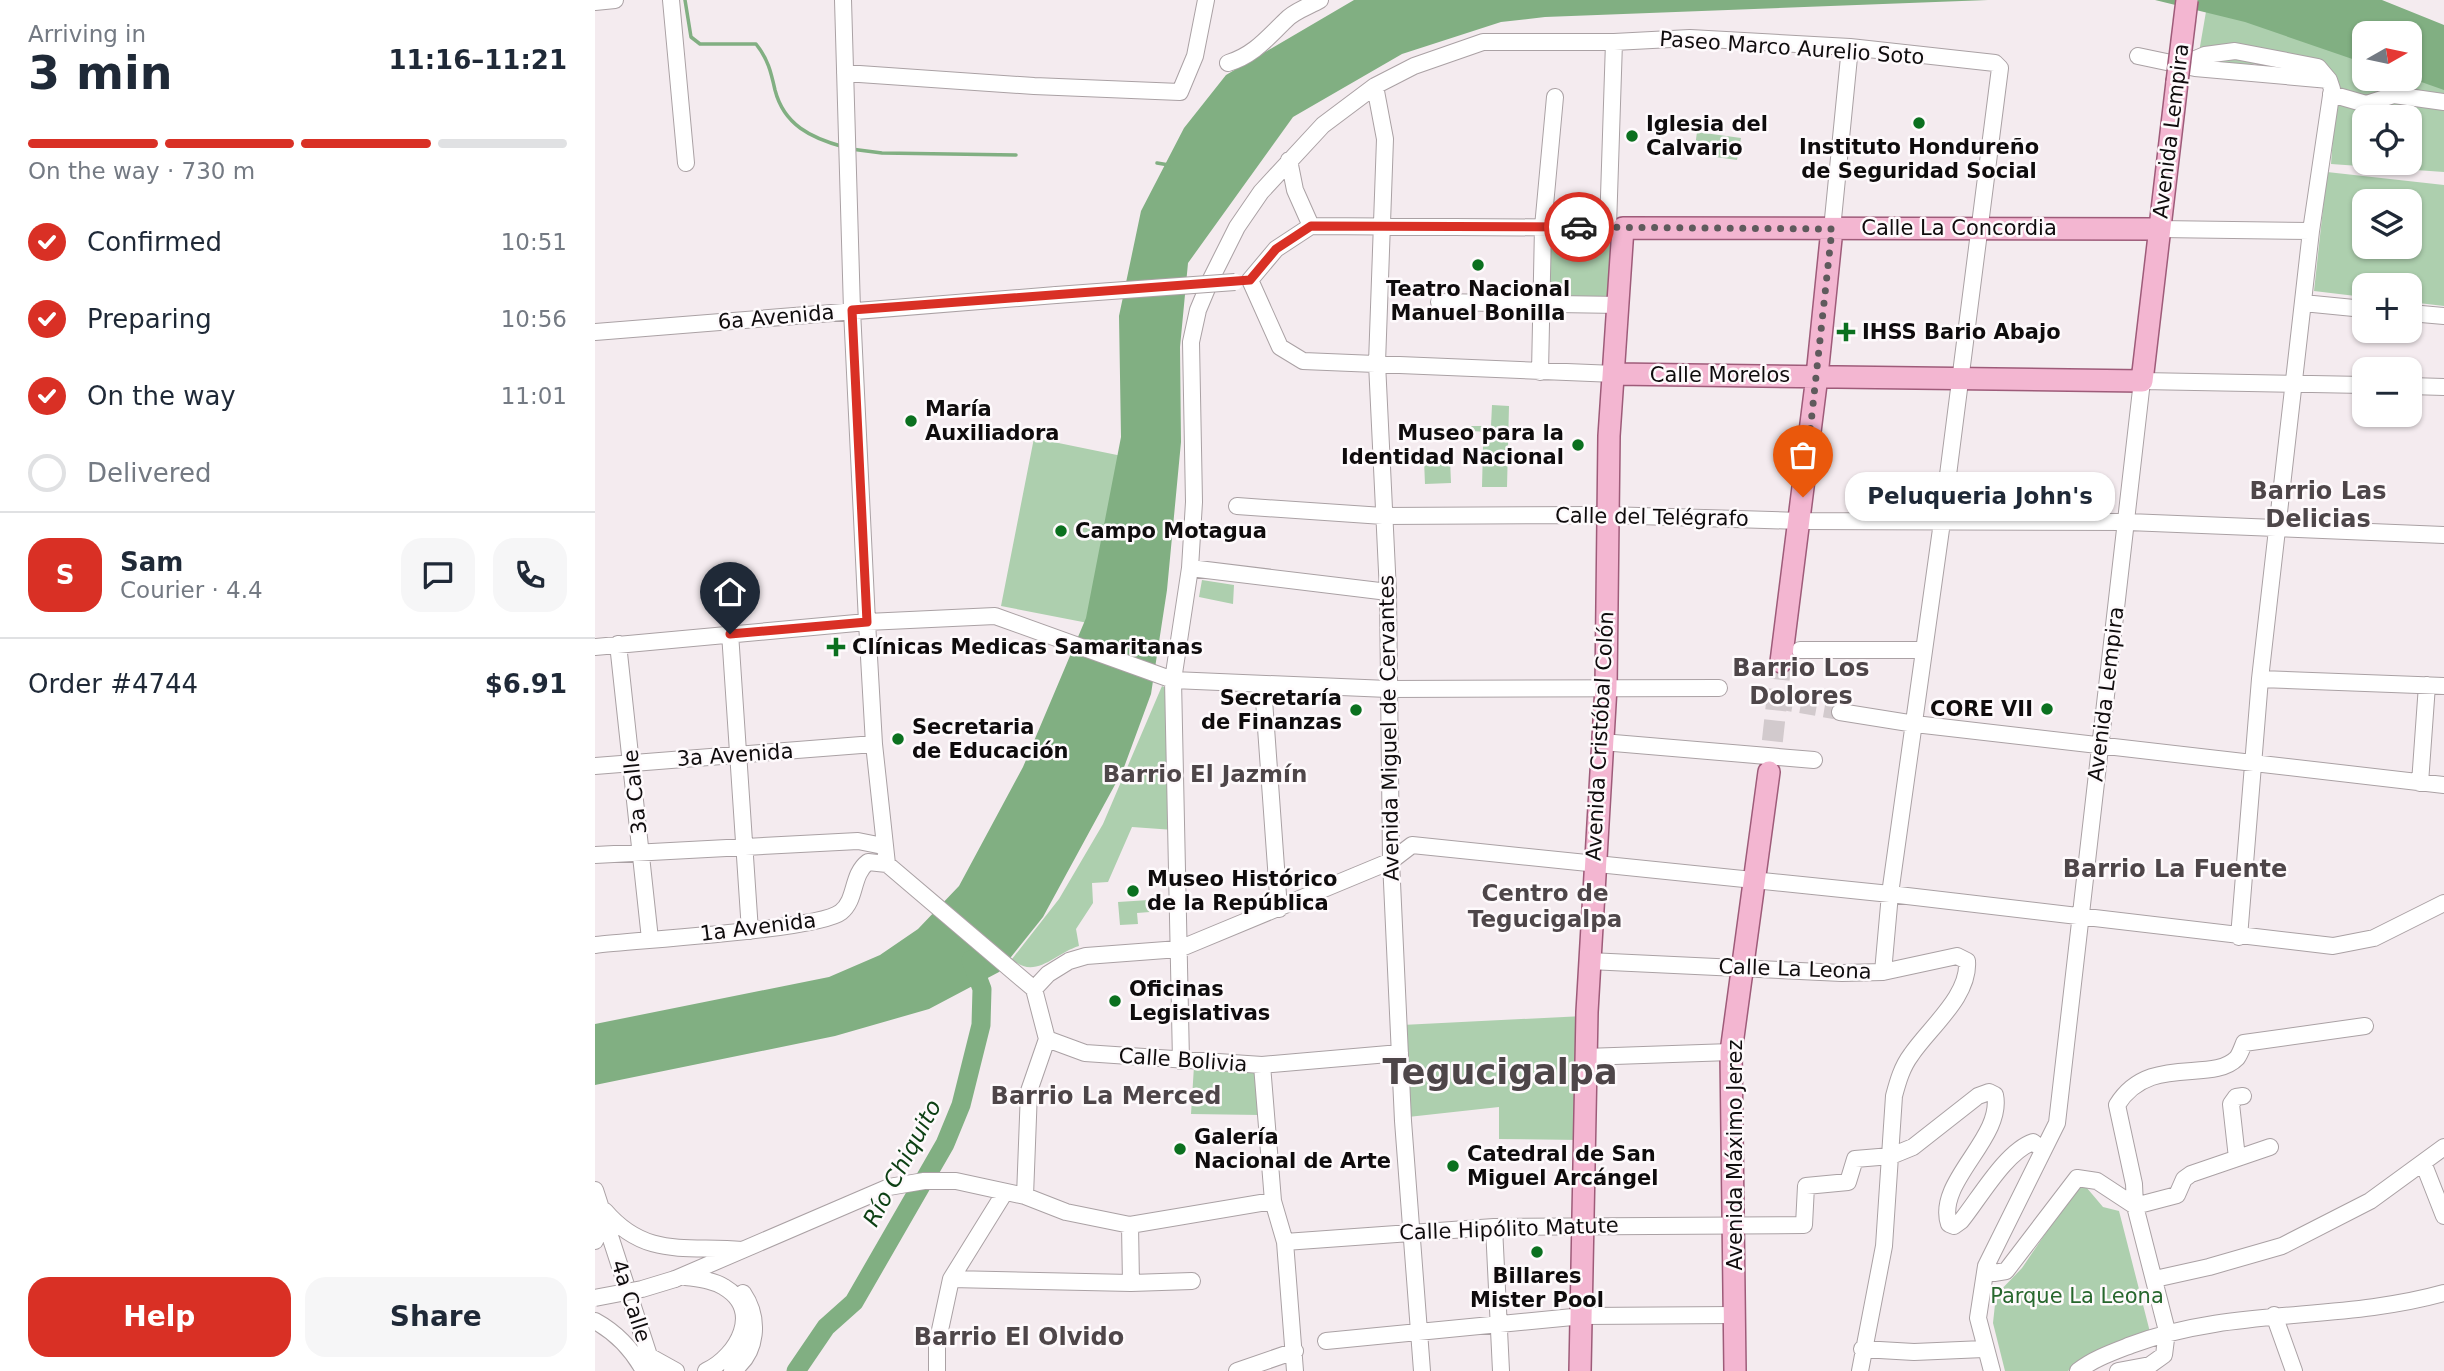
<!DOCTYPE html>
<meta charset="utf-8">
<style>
:root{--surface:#fff;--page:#f6f6f7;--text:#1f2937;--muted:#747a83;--line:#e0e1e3;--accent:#d93025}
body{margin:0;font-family:"DejaVu Sans",sans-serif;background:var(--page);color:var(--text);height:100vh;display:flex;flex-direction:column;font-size:26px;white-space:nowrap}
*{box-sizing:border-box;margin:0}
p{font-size:23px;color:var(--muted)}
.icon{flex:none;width:38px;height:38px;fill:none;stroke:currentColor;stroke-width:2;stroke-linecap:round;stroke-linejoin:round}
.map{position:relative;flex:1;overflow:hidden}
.sheet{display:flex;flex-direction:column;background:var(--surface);width:595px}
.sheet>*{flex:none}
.needle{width:46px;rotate:81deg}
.tools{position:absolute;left:1757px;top:21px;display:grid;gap:14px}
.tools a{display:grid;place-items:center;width:70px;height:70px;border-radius:14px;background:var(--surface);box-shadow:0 2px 5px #0004;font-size:35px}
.pin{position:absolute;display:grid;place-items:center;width:60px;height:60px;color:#fff;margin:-72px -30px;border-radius:50% 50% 50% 0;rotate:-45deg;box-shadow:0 0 7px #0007}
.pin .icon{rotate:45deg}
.courier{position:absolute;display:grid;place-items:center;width:70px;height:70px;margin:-35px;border:5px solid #d93025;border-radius:50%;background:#fff;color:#222;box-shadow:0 2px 9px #0007}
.bubble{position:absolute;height:49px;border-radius:21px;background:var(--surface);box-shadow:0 2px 5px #0004;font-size:23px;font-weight:600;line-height:49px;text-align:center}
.headline em{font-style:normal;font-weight:600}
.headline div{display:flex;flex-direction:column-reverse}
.headline{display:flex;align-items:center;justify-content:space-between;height:119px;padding:0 28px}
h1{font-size:46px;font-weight:600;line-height:52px}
.bar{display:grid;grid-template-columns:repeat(4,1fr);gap:10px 7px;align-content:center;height:84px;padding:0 28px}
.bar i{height:9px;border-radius:5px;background:var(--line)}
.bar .selected{background:var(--accent)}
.bar p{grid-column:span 4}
.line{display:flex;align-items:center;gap:18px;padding:0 28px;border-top:2px solid var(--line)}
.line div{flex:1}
.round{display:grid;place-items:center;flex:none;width:74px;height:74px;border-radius:21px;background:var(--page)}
ol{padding:0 28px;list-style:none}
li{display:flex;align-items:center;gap:21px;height:77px}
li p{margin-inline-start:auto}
li .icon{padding:7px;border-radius:50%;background:var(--accent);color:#fff;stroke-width:4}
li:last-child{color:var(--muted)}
li i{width:38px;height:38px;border:4px solid var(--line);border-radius:50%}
.cta{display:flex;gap:14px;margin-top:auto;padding:14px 28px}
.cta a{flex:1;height:80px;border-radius:21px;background:var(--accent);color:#fff;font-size:28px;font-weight:600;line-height:80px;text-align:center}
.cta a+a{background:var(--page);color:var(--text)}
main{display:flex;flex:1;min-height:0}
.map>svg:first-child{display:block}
.green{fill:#adcfae;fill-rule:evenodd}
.water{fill:#81af82}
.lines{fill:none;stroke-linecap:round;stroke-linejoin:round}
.stream{stroke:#81af82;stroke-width:3.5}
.river{stroke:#81af82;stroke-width:19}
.minor-tunnel{stroke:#d2cacd;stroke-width:16;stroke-dasharray:16 8;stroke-linecap:butt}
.major-tunnel{stroke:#d2cacd;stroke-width:21;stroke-dasharray:21 10;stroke-linecap:butt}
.minor-casing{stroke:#aaa1a4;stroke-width:18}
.major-casing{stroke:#9e5b79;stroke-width:24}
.minor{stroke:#fff;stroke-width:16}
.major{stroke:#f3b6d1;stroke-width:21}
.minor-bridge-casing{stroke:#aaa1a4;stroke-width:18;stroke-linecap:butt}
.major-bridge-casing{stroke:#9e5b79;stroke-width:24;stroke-linecap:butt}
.minor-bridge{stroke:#fff;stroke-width:16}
.major-bridge{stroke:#f3b6d1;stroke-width:21}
.done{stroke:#5f5a5c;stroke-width:7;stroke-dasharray:0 12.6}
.route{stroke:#d93025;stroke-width:9}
.poi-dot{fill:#0b701f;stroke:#fefafc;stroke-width:2.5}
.labels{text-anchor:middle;stroke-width:5;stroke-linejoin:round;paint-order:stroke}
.street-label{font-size:21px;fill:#0f0c0d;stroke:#fefafc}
.poi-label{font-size:21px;font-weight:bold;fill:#0f0c0d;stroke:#fefafc;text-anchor:start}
.park-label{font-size:21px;fill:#27672d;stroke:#fefafc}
.neighbourhood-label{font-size:23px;font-weight:bold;fill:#4e4649;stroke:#fefafc}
.water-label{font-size:23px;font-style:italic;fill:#0c3f13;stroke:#fefafc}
.quarter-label{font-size:24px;font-weight:bold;fill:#4e4649;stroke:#fefafc}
.town-label{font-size:35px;font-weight:bold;fill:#4e4649;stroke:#fefafc}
</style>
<main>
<section class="sheet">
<div class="headline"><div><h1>3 min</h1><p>Arriving in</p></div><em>11:16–11:21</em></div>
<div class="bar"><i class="selected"></i><i class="selected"></i><i class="selected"></i><i></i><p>On the way · 730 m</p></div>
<ol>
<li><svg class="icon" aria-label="check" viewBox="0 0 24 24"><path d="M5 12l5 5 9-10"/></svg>Confirmed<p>10:51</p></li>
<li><svg class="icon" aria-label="check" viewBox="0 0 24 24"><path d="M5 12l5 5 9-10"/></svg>Preparing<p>10:56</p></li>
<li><svg class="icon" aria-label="check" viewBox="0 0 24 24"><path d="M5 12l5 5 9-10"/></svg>On the way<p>11:01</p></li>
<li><i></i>Delivered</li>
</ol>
<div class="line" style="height:126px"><b class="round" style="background:var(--accent);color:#fff">S</b><div><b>Sam</b><p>Courier · 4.4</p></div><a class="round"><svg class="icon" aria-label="chat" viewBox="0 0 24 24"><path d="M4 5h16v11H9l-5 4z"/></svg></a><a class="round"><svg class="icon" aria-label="phone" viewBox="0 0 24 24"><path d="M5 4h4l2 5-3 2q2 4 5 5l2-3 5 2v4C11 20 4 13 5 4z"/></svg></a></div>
<div class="line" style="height:91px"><div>Order #4744</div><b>$6.91</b></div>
<div class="cta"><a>Help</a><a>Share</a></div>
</section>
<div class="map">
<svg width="1849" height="1371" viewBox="0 0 1849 1371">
<rect width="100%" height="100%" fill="#f4ebef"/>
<path class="green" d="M1613,0H1638L1769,44V79H1815V62L1849,76V172L1736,164L1741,96L1726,83L1693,77L1675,64H1602ZM1769,117H1815V163H1769Z
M1102,132L1146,138L1142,160L1099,154Z
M1732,172L1849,185V306L1815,302V285H1769V297L1719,291ZM1769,201H1815V247H1769Z
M956,236L1021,239L1019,300L954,297Z
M897,405L914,406L912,487H887L888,446H892L893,432L876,431V426H896Z
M439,438L527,456L493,623L406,606Z
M855,459L856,483L830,484L829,460Z
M607,580L639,585L638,604L604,597Z
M567,686L575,690L579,830L537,827L513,882L497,883L498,903L481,929L484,946C460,953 440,981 417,959L464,899L508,824Z
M554,900L555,912L542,913L543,924L525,925L523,902Z
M989,1016L987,1140L904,1139V1107L813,1117L807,1025Z
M599,1066L662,1070L666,1115L596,1114Z
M1486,1181L1508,1207L1524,1211L1556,1336L1478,1366L1473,1371H1410L1398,1323L1401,1295L1427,1268Z"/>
<path class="water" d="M759,0H1393L950,17L906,22L807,54L698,117L593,263L585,347L586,442L572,590L556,694L528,770L448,917L404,972L334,1009L240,1036L0,1085V1024L234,977L285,955L323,929L364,886L428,767L491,618L526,437L524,316L546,211L589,128L631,75Z
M1560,0H1787L1849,25V90L1815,78V33H1769V63L1650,22Z"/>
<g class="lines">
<path class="stream" d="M90,0L96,37L105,44H161C173,59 176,72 180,90C189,125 216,138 249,147
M256,149L287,153L421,155
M562,163L574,165"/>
<path class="river" d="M201,1371L231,1327L259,1302L350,1144L366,1105L386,1025L387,989L376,960"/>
<path class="minor-tunnel" d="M1182,701L1245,712"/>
<path class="major-tunnel" d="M1174,772L1186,662"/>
<g class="minor-casing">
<path id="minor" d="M76,0L91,163
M248,0L257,310L272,622L279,744L292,864L439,989L452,1039L490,1053L667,1065L805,1053
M0,2L20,0
M1543,56L1600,68L1734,80L1737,89L1716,231L1665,679L1644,937
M633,63C659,55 672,38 691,20C699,11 715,6 725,0
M1586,65L1610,55L1640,51L1723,67L1734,80
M250,73L439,86L585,92L600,56L611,0
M780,86L790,139L782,363L793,592L796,861L808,1121L827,1371
M1736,94L1771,104L1799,95L1849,102
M694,160L700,190L716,226
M1013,227L1019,42
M1237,229L1255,47
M1564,229L1716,231
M655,280L685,347L708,361L1020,374
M655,280L681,249L716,226L1028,228
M844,302L1025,305
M1708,303L1769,309
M1815,313L1849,316
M0,332L461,295
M945,372L948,227L960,97
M1815,386L1849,387
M642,506L788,516L1012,515L1205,521L1533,522L1849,535
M595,568L793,592
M135,633L155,931
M23,644L55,939
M0,647L272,622L400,616L578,680L793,689L1124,688
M1205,650H1328
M1665,679L1849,686
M668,686L684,909
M1245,712L1320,724L1849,785
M1007,742L1219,760
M0,766L279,744
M1825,783L1832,685
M0,855L263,841L288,846
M0,945C40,940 224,930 246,912C262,899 256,875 273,862L292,864
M994,961L1247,973L1288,972L1362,956L1372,961C1375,996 1334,1028 1316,1055C1307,1067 1303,1081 1299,1096L1289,1246L1265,1371
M439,989L453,974L474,961L491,956L584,949L796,861L817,845L1295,894L1738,946L1779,938L1849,903
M990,1057L1136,1052
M586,1061L578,680L595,568L599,502L596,342L603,310L616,279L642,227L666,192L728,125L780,86L819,66L888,42H1019L1095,38L1255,47L1400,63L1405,68L1347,522L1295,894L1288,972
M667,1065L678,1201L690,1242L700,1371
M1675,1147L1596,1174L1589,1179L1582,1195L1540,1206L1539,1184L1522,1105C1554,1053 1617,1084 1642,1058C1645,1054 1647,1048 1649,1043L1770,1026
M1642,1158L1636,1104L1641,1097L1648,1096
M1829,1165L1849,1216
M0,1190L59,1371
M430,1196L434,1091L452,1039
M10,1211C51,1259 92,1245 147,1250
M535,1225L536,1283
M899,1227L906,1371
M0,1241L6,1226V1216
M690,1242L899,1227L1209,1225L1211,1186L1253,1182L1260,1159L1296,1156L1318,1147L1383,1096L1394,1092L1400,1095C1409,1138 1340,1182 1354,1224L1359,1226L1366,1221C1384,1199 1411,1151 1438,1142L1448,1150
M1391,1266L1399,1273L1411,1271L1482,1178L1502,1181L1540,1206L1572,1331L1569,1355L1555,1365L1523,1371
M91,1277C105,1279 118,1280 129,1287C168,1310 143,1356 111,1371
M80,1279L294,1187L329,1181H361L430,1196L471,1212L535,1225L678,1201
M356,1279L536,1283L597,1281
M1560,1279L1614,1267L1687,1246L1775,1201L1849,1147
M1679,1315L1699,1371
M0,1321C22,1333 37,1349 49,1371
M731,1341L988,1316L1140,1315
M1267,1349L1319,1352L1389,1349
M54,1356L81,1371
M137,1371C163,1353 165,1318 148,1293
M342,1371V1344L356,1279L410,1192
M642,1371L700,1351
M1397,1371L1383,1318L1391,1266L1462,1123L1547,381L1769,385
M1483,1371C1498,1359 1518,1352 1536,1345C1637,1307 1746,1322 1849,1293"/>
</g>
<g class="major-casing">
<path id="major" d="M1020,374L1547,381L1582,82
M1186,662L1222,376L1237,229
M985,1371L992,1012L1011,687L1014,436L1028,228L1564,229
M1140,1371L1136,1052L1174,772"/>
</g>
<use href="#minor" class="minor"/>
<use href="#major" class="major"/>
<g class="minor-bridge-casing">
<path id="minor-bridge" d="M461,295L640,282
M0,1298L47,1289L80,1279"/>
</g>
<g class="major-bridge-casing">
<path id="major-bridge" d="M1582,82L1592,0"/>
</g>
<use href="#minor-bridge" class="minor-bridge"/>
<use href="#major-bridge" class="major-bridge"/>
</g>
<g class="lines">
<path class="done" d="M984,227L1237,229L1208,497"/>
<path class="route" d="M135,634L272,622L257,310L655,280L681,249L716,226L984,227"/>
</g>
<g class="poi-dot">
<circle cx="1324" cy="123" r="7"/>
<circle cx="1037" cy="136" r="7"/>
<circle cx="883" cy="265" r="7"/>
<path d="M1247.5 321.5h7v7h7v7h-7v7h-7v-7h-7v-7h7z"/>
<circle cx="316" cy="421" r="7"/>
<circle cx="983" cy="445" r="7"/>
<circle cx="466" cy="531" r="7"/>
<path d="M237.5 636.5h7v7h7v7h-7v7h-7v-7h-7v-7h7z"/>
<circle cx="1452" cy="709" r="7"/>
<circle cx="761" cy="710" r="7"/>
<circle cx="303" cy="739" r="7"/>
<circle cx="538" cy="891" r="7"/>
<circle cx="520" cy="1001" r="7"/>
<circle cx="585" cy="1149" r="7"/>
<circle cx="858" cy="1166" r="7"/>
<circle cx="942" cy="1252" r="7"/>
</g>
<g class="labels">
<g class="street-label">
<text transform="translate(1197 48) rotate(4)" y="7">Paseo Marco Aurelio Soto</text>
<text transform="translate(1576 131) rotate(-83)" y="7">Avenida Lempira</text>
<text x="1364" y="235">Calle La Concordia</text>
<text transform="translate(181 317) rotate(-5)" y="7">6a Avenida</text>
<text x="1125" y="382">Calle Morelos</text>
<text transform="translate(1057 517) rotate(1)" y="7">Calle del Telégrafo</text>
<text transform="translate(1511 694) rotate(-83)" y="7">Avenida Lempira</text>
<text transform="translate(794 728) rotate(-91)" y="7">Avenida Miguel de Cervantes</text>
<text transform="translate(1005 736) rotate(-87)" y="7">Avenida Cristóbal Colón</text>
<text transform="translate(140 755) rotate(-4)" y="7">3a Avenida</text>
<text transform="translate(40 792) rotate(-96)" y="7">3a Calle</text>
<text transform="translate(163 927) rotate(-7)" y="7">1a Avenida</text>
<text transform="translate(1200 969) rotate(2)" y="7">Calle La Leona</text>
<text transform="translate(588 1060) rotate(4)" y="7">Calle Bolivia</text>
<text transform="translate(1140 1155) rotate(-90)" y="7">Avenida Máximo Jerez</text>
<text transform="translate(914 1229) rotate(-2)" y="7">Calle Hipólito Matute</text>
<text transform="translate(36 1301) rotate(72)" y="7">4a Calle</text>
</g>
<g class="poi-label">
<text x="1051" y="131">Iglesia del<tspan x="1051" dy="24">Calvario</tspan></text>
<text x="1324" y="154" text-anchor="middle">Instituto Hondureño<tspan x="1324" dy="24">de Seguridad Social</tspan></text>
<text x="883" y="296" text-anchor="middle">Teatro Nacional<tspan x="883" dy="24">Manuel Bonilla</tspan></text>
<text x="1267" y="339">IHSS Bario Abajo</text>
<text x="330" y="416">María<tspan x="330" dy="24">Auxiliadora</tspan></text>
<text x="969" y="440" text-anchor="end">Museo para la<tspan x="969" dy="24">Identidad Nacional</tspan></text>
<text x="480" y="538">Campo Motagua</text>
<text x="257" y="654">Clínicas Medicas Samaritanas</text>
<text x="747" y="705" text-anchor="end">Secretaría<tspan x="747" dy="24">de Finanzas</tspan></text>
<text x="1438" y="716" text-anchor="end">CORE VII</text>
<text x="317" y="734">Secretaria<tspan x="317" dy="24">de Educación</tspan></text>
<text x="552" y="886">Museo Histórico<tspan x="552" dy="24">de la República</tspan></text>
<text x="534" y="996">Oficinas<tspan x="534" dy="24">Legislativas</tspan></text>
<text x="599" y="1144">Galería<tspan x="599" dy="24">Nacional de Arte</tspan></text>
<text x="872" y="1161">Catedral de San<tspan x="872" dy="24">Miguel Arcángel</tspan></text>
<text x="942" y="1283" text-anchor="middle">Billares<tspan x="942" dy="24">Mister Pool</tspan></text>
</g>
<g class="park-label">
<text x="1482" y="1303">Parque La Leona</text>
</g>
<g class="neighbourhood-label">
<text x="610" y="782">Barrio El Jazmín</text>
<text x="950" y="901">Centro de<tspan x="950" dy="26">Tegucigalpa</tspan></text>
</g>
<g class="water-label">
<text transform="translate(307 1163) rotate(-62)" y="8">Río Chiquito</text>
</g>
<g class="quarter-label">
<text x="1723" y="499">Barrio Las<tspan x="1723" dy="28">Delicias</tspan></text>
<text x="1206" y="676">Barrio Los<tspan x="1206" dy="28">Dolores</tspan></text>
<text x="1580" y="877">Barrio La Fuente</text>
<text x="511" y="1104">Barrio La Merced</text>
<text x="424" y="1345">Barrio El Olvido</text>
</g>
<g class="town-label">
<text x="905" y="1084">Tegucigalpa</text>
</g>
</g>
</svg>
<div class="tools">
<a><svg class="needle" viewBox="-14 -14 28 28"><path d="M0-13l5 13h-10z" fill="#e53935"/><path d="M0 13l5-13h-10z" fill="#747a83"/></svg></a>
<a><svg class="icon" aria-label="locate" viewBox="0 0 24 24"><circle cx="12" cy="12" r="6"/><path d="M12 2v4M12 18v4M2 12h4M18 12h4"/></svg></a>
<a><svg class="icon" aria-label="layers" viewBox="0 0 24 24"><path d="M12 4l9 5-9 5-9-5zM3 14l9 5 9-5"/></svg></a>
<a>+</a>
<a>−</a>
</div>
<div class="pin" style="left:1208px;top:497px;background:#ea580c"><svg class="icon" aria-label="bag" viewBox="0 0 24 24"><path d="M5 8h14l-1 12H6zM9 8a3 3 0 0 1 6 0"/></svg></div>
<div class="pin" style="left:135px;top:634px;background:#1f2937"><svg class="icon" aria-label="home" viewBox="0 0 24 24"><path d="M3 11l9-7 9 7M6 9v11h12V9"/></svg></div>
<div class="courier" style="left:984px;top:227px"><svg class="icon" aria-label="car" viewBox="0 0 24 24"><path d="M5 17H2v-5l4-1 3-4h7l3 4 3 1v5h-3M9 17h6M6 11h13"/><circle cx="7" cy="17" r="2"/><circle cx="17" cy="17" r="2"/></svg></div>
<div class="bubble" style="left:1250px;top:472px;width:270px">Peluqueria John's</div>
</div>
</main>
